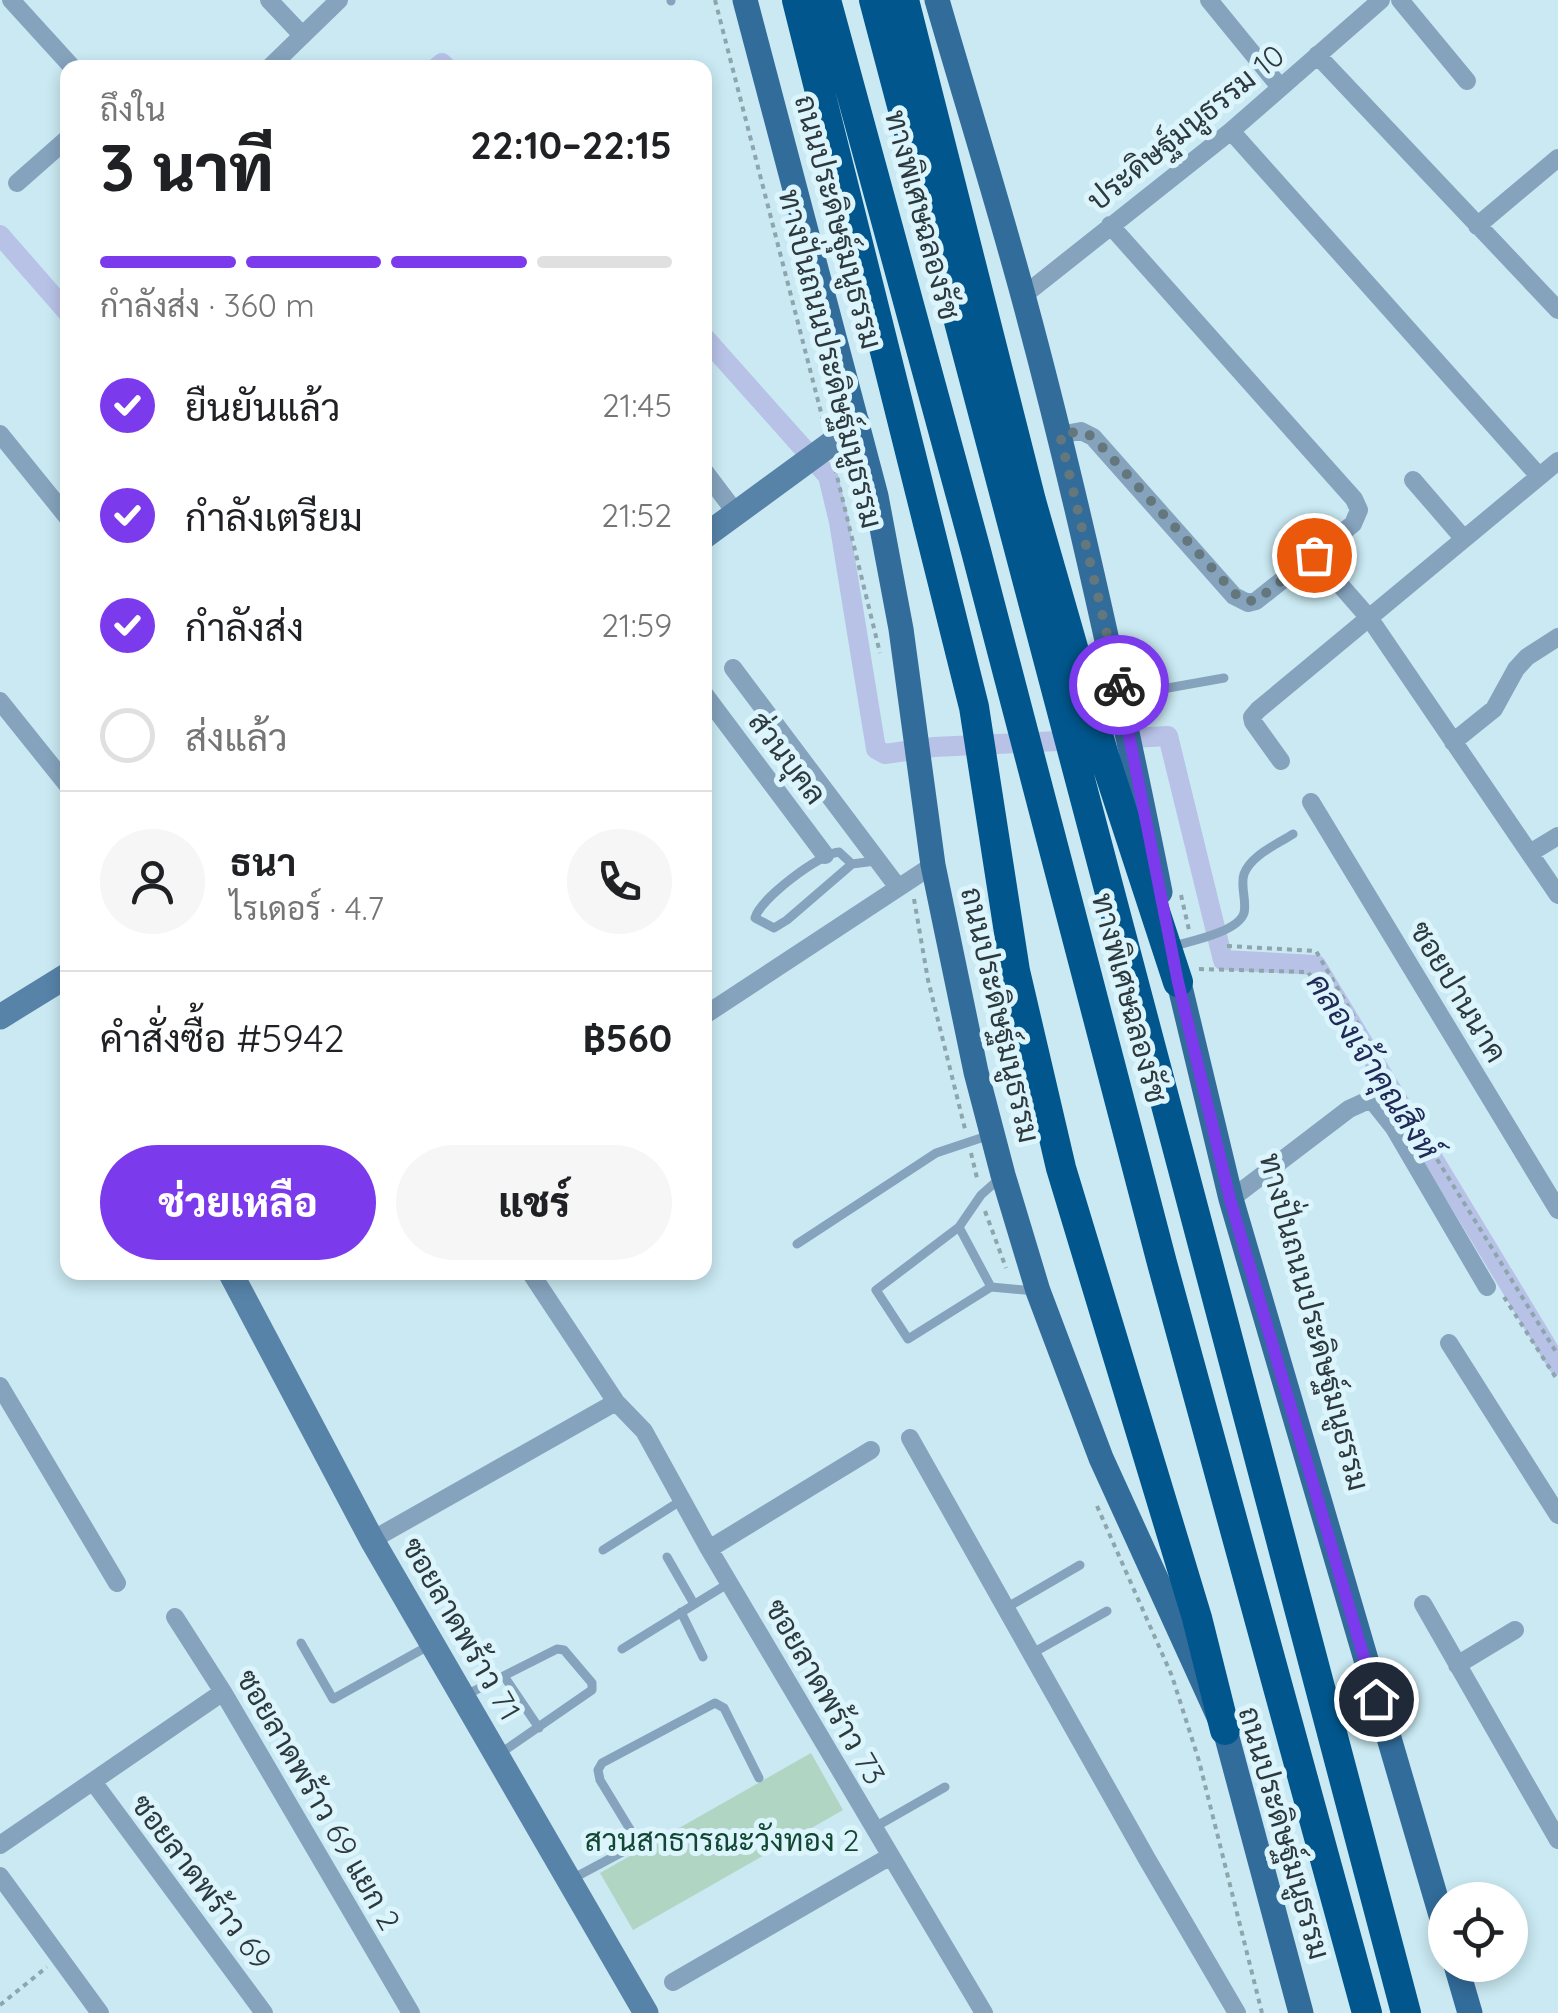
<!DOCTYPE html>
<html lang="th">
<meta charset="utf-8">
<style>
:root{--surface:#fff;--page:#f6f6f6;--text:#202124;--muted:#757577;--line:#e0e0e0;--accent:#7c3aed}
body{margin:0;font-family:Quicksand,Sarabun,sans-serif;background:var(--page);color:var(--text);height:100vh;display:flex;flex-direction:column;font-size:38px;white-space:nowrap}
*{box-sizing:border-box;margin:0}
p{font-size:32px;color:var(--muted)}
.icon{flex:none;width:55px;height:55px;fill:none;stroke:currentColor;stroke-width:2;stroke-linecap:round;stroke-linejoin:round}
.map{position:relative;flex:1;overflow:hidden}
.sheet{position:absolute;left:60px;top:60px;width:652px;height:1220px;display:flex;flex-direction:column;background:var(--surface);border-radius:20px;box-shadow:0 5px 15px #0003}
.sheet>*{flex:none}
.fabs{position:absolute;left:1428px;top:1882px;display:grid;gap:20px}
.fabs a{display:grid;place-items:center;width:100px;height:100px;border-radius:50%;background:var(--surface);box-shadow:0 5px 15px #0003;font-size:50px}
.pin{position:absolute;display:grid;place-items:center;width:85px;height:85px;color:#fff;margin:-42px;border:5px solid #fff;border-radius:50%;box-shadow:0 2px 10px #0007}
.courier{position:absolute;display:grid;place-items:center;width:100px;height:100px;margin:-50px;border:8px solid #7c3aed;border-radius:50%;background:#fff;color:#222;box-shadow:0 2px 12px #0007}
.summary em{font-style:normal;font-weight:800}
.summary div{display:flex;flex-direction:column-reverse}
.summary{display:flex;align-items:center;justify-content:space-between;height:170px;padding:0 40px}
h1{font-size:65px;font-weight:800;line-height:75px}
.bar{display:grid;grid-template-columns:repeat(4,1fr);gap:15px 10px;align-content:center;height:120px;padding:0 40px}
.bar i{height:12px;border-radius:8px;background:var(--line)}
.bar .active{background:var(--accent)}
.bar p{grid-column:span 4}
.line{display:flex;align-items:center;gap:25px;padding:0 40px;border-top:2px solid var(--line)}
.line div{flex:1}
.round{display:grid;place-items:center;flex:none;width:105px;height:105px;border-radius:52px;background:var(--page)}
ol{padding:0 40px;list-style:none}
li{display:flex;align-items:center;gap:30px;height:110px}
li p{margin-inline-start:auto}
li .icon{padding:10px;border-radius:50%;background:var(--accent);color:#fff;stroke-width:4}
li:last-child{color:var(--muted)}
li i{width:55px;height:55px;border:5px solid var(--line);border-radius:50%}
.button{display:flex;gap:20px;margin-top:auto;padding:20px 40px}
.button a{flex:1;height:115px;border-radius:60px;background:var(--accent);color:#fff;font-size:40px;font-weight:800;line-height:115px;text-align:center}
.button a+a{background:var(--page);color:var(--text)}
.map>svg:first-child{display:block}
.green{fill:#b0d6c3}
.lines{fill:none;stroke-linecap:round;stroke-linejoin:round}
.canal{stroke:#b8c2e7;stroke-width:20}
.path{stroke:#8da5ac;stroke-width:4;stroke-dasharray:5 5;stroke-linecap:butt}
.lane{stroke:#85a3bd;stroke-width:9}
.street{stroke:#85a3bd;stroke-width:18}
.secondary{stroke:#5783a9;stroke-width:25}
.primary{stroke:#326c9a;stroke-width:25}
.highway{stroke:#01578d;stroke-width:30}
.done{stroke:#64777c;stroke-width:10;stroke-dasharray:0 18}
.route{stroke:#7c3aed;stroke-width:12}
.labels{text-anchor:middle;stroke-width:10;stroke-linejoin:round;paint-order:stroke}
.street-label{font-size:30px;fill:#2d393d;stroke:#dcf5fd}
.park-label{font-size:30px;fill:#124733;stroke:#dcf5fd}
.water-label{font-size:32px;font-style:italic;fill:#212a57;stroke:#dcf5fd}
</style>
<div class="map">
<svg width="1558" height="2013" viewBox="0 0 1558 2013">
<rect width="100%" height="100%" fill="#cae9f2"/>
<path class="green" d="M811,1753L843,1810L633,1930L600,1873Z"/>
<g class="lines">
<path class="canal" d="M436,68L442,63L447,68
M0,235L68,313
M705,338L828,476L839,522L876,749L885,754L934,747L1080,740
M1114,739L1168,736L1223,960L1316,965L1558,1365"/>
<path class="path" d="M715,0L824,424
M835,468L880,653
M1181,895L1189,930
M914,899L928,980L965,1129
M1227,946L1316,951L1430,1148L1558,1355
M1199,969L1308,972L1376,1082
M971,1153L977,1178
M985,1211L1006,1268
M1504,1297L1558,1381
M1097,1506L1172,1676L1199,1761L1262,2013
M0,2005L47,1967"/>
<path class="lane" d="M671,0V1
M1123,696L1224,678
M852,864L839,852C819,854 760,899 755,918L774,928L787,920L852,864L875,861
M1174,946C1191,941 1238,932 1244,913C1247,901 1240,886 1244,874C1251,855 1278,844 1293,834
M999,1179L981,1195L959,1227L991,1287L1035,1291
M959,1227L876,1290L908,1339L991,1287
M797,1244L936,1153L990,1135
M603,1550L682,1500
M667,1557L694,1604
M1006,1608L1080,1565
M681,1612L703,1657
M301,1643L333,1699L430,1645
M622,1649L729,1583
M1031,1654L1107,1611
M504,1676L539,1728
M466,1695L557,1649L564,1650L592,1683V1690L498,1755
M875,1827L945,1787
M572,1879L628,1849L631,1831L600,1780L598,1770L602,1763L715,1703L724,1708L759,1778"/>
<path class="street" d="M11,0L73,68
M269,0L302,35
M1209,0L1280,87
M1400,0L1467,81
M1317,55L1558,310
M269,68L339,0
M1231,131L1539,476
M17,183L68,138
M1477,226L1558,158
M1023,296L1231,131L1381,0
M0,434L68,518
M1059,435L1081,431L1093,437L1234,596L1248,603L1256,601L1353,524L1359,510L1354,499L1110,225
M705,472L736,513
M1413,480L1464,539
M1314,555L1370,619L1558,895
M733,668L897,886
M705,695L825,855
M0,701L68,786
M1453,742L1494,709L1516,669L1527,657L1558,637
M1281,761L1253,722L1252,717L1258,710L1558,461
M1311,802L1558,1210
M1530,853L1558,836
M705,1015L933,865
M1231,1199L1349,1109L1371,1099L1394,1128L1487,1287
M530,1272L616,1402L644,1431L709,1549L984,2013
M1449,1343L1558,1515
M0,1386L117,1583
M910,1438L1147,1859L1237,2013
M372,1540L616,1402
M709,1549L871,1450
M1423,1604L1558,1840
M175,1617L223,1692L411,2013
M1457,1665L1515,1630
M94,1783L264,2013
M0,1845L223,1692
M0,1876L100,2013
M673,1982L889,1857"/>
<path class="secondary" d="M705,536L858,424
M0,1017L68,975
M230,1272L372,1540L646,2013"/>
<path class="primary" d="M745,0L876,496L901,629L933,865L976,1072L1003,1175L1038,1291L1101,1458L1225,1730L1301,2013
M937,0C966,100 997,199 1024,299C1077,495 1120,693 1160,892
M1175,966L1231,1199L1445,1929
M1456,1965L1470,2013"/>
<path class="highway" d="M797,0L974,707L1015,971L1061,1168L1197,1618L1225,1730
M826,0L976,551L1162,1263L1367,2013
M874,0L1406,2013
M904,0L1031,501L1104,756L1178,982"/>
</g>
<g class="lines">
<path class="done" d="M1119,685L1060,435L1081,431L1093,437L1241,600L1256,601L1314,555"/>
<path class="route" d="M1119,685L1178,982L1230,1199L1376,1699"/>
</g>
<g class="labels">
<g class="street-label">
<text transform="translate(1186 128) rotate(-39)" y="10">ประดิษฐ์มนูธรรม 10</text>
<text transform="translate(922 215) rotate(75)" y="10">ทางพิเศษฉลองรัช</text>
<text transform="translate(838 222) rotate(75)" y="10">ถนนประดิษฐ์มนูธรรม</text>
<text transform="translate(830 359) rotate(76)" y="10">ทางปั่นถนนประดิษฐ์มนูธรรม</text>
<text transform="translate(787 758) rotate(53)" y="10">ส่วนบุคล</text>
<text transform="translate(1458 992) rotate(59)" y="10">ซอยปานนาค</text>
<text transform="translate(1129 998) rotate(75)" y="10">ทางพิเศษฉลองรัช</text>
<text transform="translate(1000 1015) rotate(77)" y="10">ถนนประดิษฐ์มนูธรรม</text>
<text transform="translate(1314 1322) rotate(75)" y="10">ทางปั่นถนนประดิษฐ์มนูธรรม</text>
<text transform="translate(461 1629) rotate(60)" y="10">ซอยลาดพร้าว 71</text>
<text transform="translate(825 1692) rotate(60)" y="10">ซอยลาดพร้าว 73</text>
<text transform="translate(318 1800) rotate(60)" y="10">ซอยลาดพร้าว 69 แยก 2</text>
<text transform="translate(1284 1833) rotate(74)" y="10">ถนนประดิษฐ์มนูธรรม</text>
<text transform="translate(201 1882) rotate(53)" y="10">ซอยลาดพร้าว 69</text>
</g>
<g class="park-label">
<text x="722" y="1851">สวนสาธารณะวังทอง 2</text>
</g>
<g class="water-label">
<text transform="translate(1373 1066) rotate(57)" y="11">คลองเจ้าคุณสิงห์</text>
</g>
</g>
</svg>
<div class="fabs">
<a><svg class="icon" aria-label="locate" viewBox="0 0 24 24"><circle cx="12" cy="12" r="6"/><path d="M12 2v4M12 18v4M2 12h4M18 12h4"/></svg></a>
</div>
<div class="pin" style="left:1314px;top:555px;background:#ea580c"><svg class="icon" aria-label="bag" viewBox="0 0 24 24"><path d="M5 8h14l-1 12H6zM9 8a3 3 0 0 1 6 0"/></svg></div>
<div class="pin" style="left:1376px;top:1699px;background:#1f2937"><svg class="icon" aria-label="home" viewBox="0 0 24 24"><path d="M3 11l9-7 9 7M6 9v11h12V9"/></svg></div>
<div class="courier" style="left:1119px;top:685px"><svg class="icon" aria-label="bike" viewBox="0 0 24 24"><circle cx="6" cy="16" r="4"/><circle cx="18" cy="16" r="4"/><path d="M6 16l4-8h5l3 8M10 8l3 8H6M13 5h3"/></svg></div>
<section class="sheet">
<div class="summary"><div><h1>3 นาที</h1><p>ถึงใน</p></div><em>22:10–22:15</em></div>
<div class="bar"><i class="active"></i><i class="active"></i><i class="active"></i><i></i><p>กำลังส่ง · 360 m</p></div>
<ol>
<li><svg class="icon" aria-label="check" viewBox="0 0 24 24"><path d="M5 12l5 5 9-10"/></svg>ยืนยันแล้ว<p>21:45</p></li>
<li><svg class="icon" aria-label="check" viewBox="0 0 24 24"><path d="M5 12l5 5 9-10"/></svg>กำลังเตรียม<p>21:52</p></li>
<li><svg class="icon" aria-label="check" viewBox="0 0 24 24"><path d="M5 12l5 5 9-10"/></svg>กำลังส่ง<p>21:59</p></li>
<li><i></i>ส่งแล้ว</li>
</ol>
<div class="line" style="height:180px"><a class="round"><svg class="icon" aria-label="person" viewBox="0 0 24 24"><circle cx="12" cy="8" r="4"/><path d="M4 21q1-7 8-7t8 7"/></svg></a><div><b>ธนา</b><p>ไรเดอร์ · 4.7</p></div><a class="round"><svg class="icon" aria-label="phone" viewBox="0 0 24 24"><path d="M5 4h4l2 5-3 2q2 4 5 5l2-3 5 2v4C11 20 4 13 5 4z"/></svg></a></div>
<div class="line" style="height:130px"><div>คำสั่งซื้อ #5942</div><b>฿560</b></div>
<div class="button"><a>ช่วยเหลือ</a><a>แชร์</a></div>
</section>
</div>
